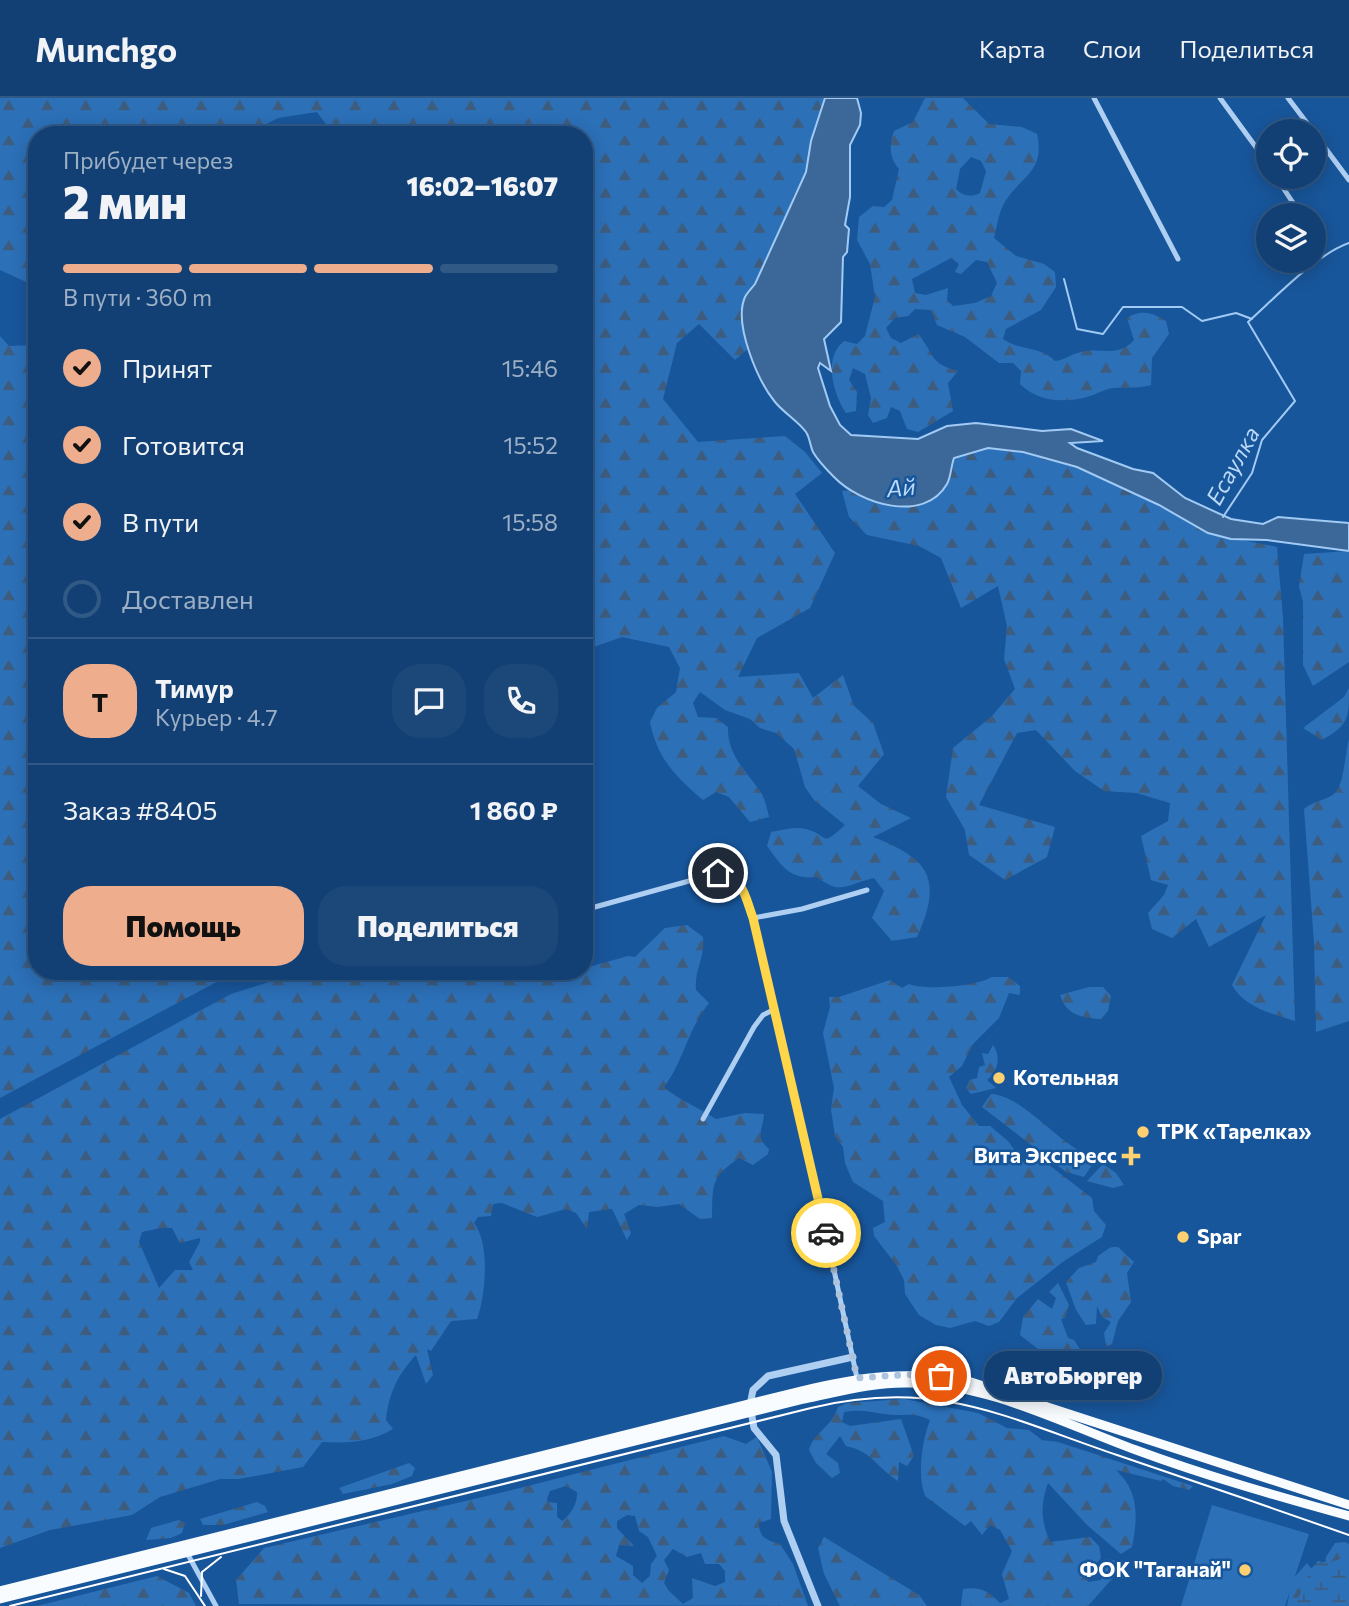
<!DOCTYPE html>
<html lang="ru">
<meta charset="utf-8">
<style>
:root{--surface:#124074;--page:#1b4779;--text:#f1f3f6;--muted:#9cafc5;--line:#315986;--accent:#eead8d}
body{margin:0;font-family:Commissioner,sans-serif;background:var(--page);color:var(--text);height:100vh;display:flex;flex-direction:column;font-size:26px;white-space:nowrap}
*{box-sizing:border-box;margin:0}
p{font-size:23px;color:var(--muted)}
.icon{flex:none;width:38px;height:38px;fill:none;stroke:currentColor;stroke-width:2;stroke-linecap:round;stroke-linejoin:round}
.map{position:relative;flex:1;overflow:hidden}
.sheet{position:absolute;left:28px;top:28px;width:565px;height:854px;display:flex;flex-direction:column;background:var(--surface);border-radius:28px;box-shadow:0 4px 18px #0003,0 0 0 2px var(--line)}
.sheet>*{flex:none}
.fabs{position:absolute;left:1256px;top:21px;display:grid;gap:14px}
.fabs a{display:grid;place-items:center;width:70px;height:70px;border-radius:50%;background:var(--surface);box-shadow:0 4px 18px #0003,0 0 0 2px var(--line);font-size:35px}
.pin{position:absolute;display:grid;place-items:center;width:60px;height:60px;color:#fff;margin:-30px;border:4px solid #fff;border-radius:50%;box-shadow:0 2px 7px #0007}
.courier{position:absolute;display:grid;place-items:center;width:70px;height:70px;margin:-35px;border:5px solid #ffd54a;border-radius:50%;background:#fff;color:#222;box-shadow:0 2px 9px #0007}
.bubble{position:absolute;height:49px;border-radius:24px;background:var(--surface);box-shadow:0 4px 18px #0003,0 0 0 2px var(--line);font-size:23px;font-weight:800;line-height:49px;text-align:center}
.headline em{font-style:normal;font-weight:800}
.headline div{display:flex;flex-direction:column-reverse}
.headline{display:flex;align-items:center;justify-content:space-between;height:119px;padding:0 35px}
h1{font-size:46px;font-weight:800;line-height:52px}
.bar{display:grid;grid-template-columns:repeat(4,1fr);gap:10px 7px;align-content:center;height:84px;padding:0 35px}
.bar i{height:9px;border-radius:5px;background:var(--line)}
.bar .selected{background:var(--accent)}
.bar p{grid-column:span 4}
.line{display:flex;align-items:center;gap:18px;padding:0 35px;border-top:2px solid var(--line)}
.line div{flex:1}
.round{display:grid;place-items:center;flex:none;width:74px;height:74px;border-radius:28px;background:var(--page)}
ol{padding:0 35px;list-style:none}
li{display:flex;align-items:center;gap:21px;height:77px}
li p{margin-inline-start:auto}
li .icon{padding:7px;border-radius:50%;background:var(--accent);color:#111;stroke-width:4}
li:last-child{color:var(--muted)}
li i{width:38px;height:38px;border:4px solid var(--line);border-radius:50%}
.button{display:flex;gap:14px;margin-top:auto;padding:14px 35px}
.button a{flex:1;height:80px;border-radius:28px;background:var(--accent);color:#111;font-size:28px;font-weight:800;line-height:80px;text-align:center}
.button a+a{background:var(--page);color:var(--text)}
header{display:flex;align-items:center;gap:42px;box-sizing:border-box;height:98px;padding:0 35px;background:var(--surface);border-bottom:2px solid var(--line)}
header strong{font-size:33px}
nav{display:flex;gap:38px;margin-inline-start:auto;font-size:24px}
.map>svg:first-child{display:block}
.forest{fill:url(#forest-firs);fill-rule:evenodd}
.wetland{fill:url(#wetland-marsh)}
.park{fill:#2c70b8}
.water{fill:#3c6899;stroke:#a1caf4;stroke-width:2}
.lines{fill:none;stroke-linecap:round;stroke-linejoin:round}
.stream{stroke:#a1caf4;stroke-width:2}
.minor{stroke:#aecff2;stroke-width:5}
.tertiary{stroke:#aecff2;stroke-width:7}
.primary{stroke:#f9fcff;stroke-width:9}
.tram{stroke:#fff;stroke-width:2}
.done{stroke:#aec4dc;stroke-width:7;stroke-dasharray:0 12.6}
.route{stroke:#ffd54a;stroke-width:9}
.poi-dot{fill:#ffd06f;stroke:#18569b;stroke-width:2.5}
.labels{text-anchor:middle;stroke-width:5;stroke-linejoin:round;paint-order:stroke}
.poi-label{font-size:21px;font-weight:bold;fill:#fff;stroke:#18569b;text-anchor:start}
.water-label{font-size:23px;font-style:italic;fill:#bbd9f8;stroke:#18569b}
</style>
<header>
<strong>Munchgo</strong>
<nav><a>Карта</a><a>Слои</a><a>Поделиться</a></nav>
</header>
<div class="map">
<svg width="1349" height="1508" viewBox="0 0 1349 1508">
<defs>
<pattern id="forest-firs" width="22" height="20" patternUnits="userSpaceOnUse" patternTransform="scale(1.75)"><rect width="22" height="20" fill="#2c70b8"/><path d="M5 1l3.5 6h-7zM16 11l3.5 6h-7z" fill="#3e5c7d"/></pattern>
<pattern id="wetland-marsh" width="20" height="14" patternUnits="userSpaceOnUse" patternTransform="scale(1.75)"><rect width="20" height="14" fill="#2c70b8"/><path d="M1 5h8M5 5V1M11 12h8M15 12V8" fill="none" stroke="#3e5c7d"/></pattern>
</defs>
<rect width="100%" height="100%" fill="#18569b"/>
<path class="forest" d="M0,0H825L811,43L806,74L755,186C739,207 744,225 749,250L735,262L699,226L677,245L663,301L698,344L785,338L805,354L822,375L795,396L835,455L810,510L757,540L738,579L799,575L813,600L843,577L854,608L873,625L884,656L858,688L881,706L911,720L873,739C930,761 943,781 917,839L892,843L872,820L884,793L874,780C847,786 841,798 817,779C789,782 782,768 767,748L771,734C783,732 794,728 806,731C830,737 819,751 845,727L814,702L805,689L794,651L776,635L760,630L750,621L725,612L700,594L693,605L698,619L716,620L728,629C727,656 745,672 760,693C765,700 767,711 769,719L750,724L729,699L716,694L703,702C675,678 657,660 650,624L657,610L676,594L680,570L669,549L622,539L585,552L584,37H323L328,29L317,14L278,20L245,37H37V189L0,172Z
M925,0H963L989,26L1022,29L1037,36C1045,73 1023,77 1006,102C999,112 997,128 994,140L1016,158L1044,166L1055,174L1056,189L1041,212L1006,231L1003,241C1020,253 1041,248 1055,263C1065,262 1071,256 1081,254C1102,249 1118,260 1134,242L1127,220C1142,211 1152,215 1166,223L1169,236L1152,260L1151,287C1137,291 1127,289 1113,290C1104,291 1095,297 1087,299C1063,305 1038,304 1020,286L1021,273L1013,265H999L965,239L937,227L931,212L915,211L908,218L895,220L886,230L891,240L901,245L918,236C935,256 928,265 958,273L948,285L953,313L918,334L907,331L900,313L891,309L887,320L873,325L868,317L871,300L865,276L853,270L849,282L857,294L856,313L846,315C833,296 823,259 844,243L857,246L865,238L875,199L870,166L857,142L859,119L873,108L884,109L892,102L899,71C889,59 889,48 894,33L913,24ZM971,59L981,63L986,73L980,95C971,100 963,98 956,91L960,71ZM951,160L959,166L955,174L961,176L976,162L987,164L997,185L991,198L975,205L953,208L947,202L948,190L926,197L915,195L912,181Z
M0,238L9,248L37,247V873H237L0,1000Z
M988,350L1023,354L1077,369L1159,407L1208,435L1277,449L1283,520L1295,923C1272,916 1244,909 1232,887L1266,817L1209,849L1196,821L1172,840L1152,831L1148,815L1164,797L1168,787L1151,782L1141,738L1168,723L1170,705L1136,695L1104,693L1075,673L1036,632L1017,635L979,707L1055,729L1047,759L1005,782L969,757L965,732L946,699L953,650L992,618L1015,591L1004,561L1007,528L998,488L961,510L941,460L919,448L867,437L849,419L842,393L851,392L894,409L948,385L954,360Z
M1349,453V564L1313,588L1303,567V504L1299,488L1304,456Z
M1349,590C1349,620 1349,627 1322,642L1303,630L1344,599Z
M1349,641V923L1316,934L1314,844L1304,711C1315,702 1325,703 1334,696C1344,688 1345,656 1349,641Z
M687,827L703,839C705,862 694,871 696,892L709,905C687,932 683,965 664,989C680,1003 698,1009 716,1021L745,1015L764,1016C763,1033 754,1038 769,1051L768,1056L753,1067L739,1060C710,1080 713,1086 712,1120L700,1121L679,1106L657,1109L639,1107L624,1116L631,1135L627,1142L612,1111L589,1114L587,1131L576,1115L566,1111L537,1119L502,1105L493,1106L491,1118L478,1119L474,1125C490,1145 486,1197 477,1221L451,1223L431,1253L427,1251L433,1277L426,1286L416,1257C398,1276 389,1295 386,1322L393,1331C369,1345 349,1345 322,1344L303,1369L239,1381H220L160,1399L132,1417L50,1432L0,1450V1021L231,896L305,873H364L373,878L378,873H584L585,870L628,858L635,859L665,830ZM161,1130H172L180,1145L200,1140V1144L189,1164L193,1172H175L159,1190L139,1144L142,1134Z
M992,879H1008L1020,888V897L1009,895L999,920L973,946L962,968L949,979L962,1007L979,1028H990L1008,1043L1024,1065L1036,1063V1057L1092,1100L1094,1113L1106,1127L1102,1139L1064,1163L1017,1200L999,1224L989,1228L975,1223L950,1230L936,1227L919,1217L905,1196L904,1182L897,1168L874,1138L873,1130L885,1124L883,1103L853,1084L845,1065L843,1049L835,1038L831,1011L834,990L823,935L830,909L829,899H839L890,882L902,890L909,886C926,893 977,888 992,879Z
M1089,889H1103L1111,898L1108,913L1101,921C1082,920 1066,917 1060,897Z
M993,947C1002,960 997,974 987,982L996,990L971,996L966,990L970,982L977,980L979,969L985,967L982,955L988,956Z
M991,996C1023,998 1056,1043 1086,1056L1092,1067L1084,1079L1066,1074L982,1009Z
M1103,1066L1116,1075L1124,1087L1113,1090L1087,1083Z
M1111,1149H1118L1134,1164L1127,1175L1131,1204L1118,1223L1112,1246L1106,1249L1104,1235L1111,1224L1102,1219L1097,1208L1096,1226L1086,1227L1076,1212L1066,1184L1079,1170L1096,1164L1098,1158Z
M1058,1185L1069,1207L1065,1220L1061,1221L1068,1240L1074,1242L1082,1254L1079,1259L1073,1260L1066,1255L1047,1258L1020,1237L1023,1219L1038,1201L1052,1211L1056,1200L1049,1194Z
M904,1301L978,1315L1007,1330L1029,1332L1042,1342L1058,1344L1193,1388L1189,1392L1173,1388L1163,1381L1161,1383L1116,1372C1139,1393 1138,1419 1132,1449L1121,1456L1087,1427L1048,1385C1040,1407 1041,1423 1050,1444L1090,1439L1099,1448L1101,1460L1093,1470L1084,1474L1088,1484L1101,1482L1107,1461L1126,1465L1088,1508H961L963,1491C980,1488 989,1493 1000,1505L1009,1501L1002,1476L1012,1453L1000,1432L990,1427L982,1437L971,1423L965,1428L925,1398C917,1377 922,1343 930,1322C916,1315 910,1317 896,1317C877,1316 863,1310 844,1314L842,1324L850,1328L901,1321L914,1358L907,1368L899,1364L898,1383C875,1368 873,1354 846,1348L840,1338L826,1356L838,1365L840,1375L832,1380L816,1365L809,1352C814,1334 832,1329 838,1309L848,1305Z
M724,1338L746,1346L757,1339L772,1374L771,1421L759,1425C759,1440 767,1442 780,1446L793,1466L808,1508L239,1506L236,1482L264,1450L504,1394ZM566,1388L577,1394C578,1404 571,1417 562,1423L557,1419V1405L548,1404L547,1401L550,1393ZM627,1417L635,1418L639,1433L648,1439L657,1458L651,1466L650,1478L642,1485L633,1477V1468L616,1458L619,1447L634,1448L617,1430V1423ZM673,1451L687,1459L701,1455L705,1466H719L725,1473V1484L715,1488L692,1480L693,1500L683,1506L669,1493L664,1485L669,1472L664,1462Z
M409,1365L415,1370L412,1378L392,1386L343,1396L339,1390Z
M257,1404L265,1408L268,1414L223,1427H203L200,1421Z
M179,1422L185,1425L182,1435L171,1440L146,1442L151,1430Z
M824,1439L919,1497L927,1508H840L824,1476L818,1450Z
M1345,1444L1349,1446V1508L1324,1474L1326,1459L1335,1445Z
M1307,1465L1313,1473V1508H1287L1292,1482Z
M157,1478L189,1495L196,1508H37Z"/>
<path class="wetland" d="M1342,1460L1349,1465V1508H1295L1310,1472L1318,1463L1329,1465Z"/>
<path class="park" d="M1212,1407L1309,1436L1285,1508H1181Z"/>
<path class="water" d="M825,0H857L861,15L860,27L850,47V99L845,127L849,131L847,154L843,159L841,224L824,241L831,273L820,265L818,270L830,308L840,327L851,337L918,341L947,328L976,325L1042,333L1071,331L1103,343L1070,345L1077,350L1133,371L1153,375L1185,400L1231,421L1263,426L1278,419L1349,425V453L1267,442L1231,441L1208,435L1159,407L1077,369L1023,354L988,350L954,360C951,368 951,379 947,386C924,426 860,406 834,379C827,372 818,363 813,354C810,348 810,340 806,334C798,323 784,315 775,304C758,283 733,226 745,199C747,195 752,190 755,186L806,74L811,43Z"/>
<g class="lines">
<path class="stream" d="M1064,181L1077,231L1103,236L1123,209H1182L1202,223L1236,215L1252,221
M1223,419L1252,375L1262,342L1295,303L1248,224C1275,200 1315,157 1349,145"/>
<path class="minor" d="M1094,0L1178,161
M1220,0L1269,67
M1288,0L1313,33
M1314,35L1349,82
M1276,79L1301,117
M584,812L718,775C743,778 745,798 753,820L818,1097L857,1280
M753,820L802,811L867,792
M703,1021L754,929L763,917L773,912
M186,1453L216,1508"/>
<path class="tertiary" d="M818,1508L784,1423L776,1357L754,1330L750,1307L753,1292L768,1278L853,1259"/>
<path class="primary" d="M0,1493L801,1293C862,1278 909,1272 971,1284L1349,1407
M0,1501L804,1301C839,1294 873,1284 909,1285C990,1286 1062,1325 1136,1352C1206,1378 1277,1398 1349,1418"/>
<path class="tram" d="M164,1471L185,1478L205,1508
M201,1498L202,1474L221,1459
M10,1508L811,1310C936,1280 1002,1318 1117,1357C1194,1383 1272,1410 1349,1437"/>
</g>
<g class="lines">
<path class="done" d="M826,1135L857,1280L916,1276L941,1278"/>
<path class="route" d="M718,775C743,778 745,798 753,820L826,1135"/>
</g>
<g class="poi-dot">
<circle cx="999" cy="980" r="7"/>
<circle cx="1143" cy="1034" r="7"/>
<path d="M1127.5 1047.5h7v7h7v7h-7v7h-7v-7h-7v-7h7z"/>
<circle cx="1183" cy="1139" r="7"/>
<circle cx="1245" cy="1472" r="7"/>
</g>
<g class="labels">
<g class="poi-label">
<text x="1013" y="987">Котельная</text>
<text x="1157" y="1041">ТРК «Тарелка»</text>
<text x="1117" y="1065" text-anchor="end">Вита Экспресс</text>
<text x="1197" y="1146">Spar</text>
<text x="1231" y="1479" text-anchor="end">ФОК "Таганай"</text>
</g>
<g class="water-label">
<text transform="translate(1233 368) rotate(-61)" y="8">Есаулка</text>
<text transform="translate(901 390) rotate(-5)" y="8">Ай</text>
</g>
</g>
</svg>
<div class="fabs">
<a><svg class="icon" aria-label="locate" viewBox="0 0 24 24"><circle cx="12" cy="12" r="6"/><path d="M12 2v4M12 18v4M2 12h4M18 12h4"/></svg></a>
<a><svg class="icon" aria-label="layers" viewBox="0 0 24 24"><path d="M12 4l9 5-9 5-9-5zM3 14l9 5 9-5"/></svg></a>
</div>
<div class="pin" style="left:941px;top:1278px;background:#ea580c"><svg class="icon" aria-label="bag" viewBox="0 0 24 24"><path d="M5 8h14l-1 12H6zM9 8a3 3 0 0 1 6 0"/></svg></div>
<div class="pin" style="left:718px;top:775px;background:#1f2937"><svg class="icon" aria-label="home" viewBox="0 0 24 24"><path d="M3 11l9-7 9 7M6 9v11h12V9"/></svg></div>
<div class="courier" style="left:826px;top:1135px"><svg class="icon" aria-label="car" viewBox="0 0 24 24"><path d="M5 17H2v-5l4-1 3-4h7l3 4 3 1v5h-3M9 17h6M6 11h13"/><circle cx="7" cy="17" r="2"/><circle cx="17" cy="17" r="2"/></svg></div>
<div class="bubble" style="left:984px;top:1253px;width:178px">АвтоБюргер</div>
<section class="sheet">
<div class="headline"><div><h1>2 мин</h1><p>Прибудет через</p></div><em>16:02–16:07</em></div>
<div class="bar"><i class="selected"></i><i class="selected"></i><i class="selected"></i><i></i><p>В пути · 360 m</p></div>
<ol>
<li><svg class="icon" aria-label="check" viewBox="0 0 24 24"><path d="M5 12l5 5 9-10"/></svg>Принят<p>15:46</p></li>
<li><svg class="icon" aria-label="check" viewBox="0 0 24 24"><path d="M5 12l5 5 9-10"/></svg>Готовится<p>15:52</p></li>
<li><svg class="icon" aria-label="check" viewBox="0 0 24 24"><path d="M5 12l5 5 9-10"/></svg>В пути<p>15:58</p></li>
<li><i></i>Доставлен</li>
</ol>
<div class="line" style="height:126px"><b class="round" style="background:var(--accent);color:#111">Т</b><div><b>Тимур</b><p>Курьер · 4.7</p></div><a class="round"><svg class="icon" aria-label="chat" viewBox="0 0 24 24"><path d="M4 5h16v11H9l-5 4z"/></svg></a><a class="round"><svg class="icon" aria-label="phone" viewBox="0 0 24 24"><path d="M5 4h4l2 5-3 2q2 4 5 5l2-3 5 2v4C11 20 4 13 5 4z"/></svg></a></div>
<div class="line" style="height:91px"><div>Заказ #8405</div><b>1 860 ₽</b></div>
<div class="button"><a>Помощь</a><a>Поделиться</a></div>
</section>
</div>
